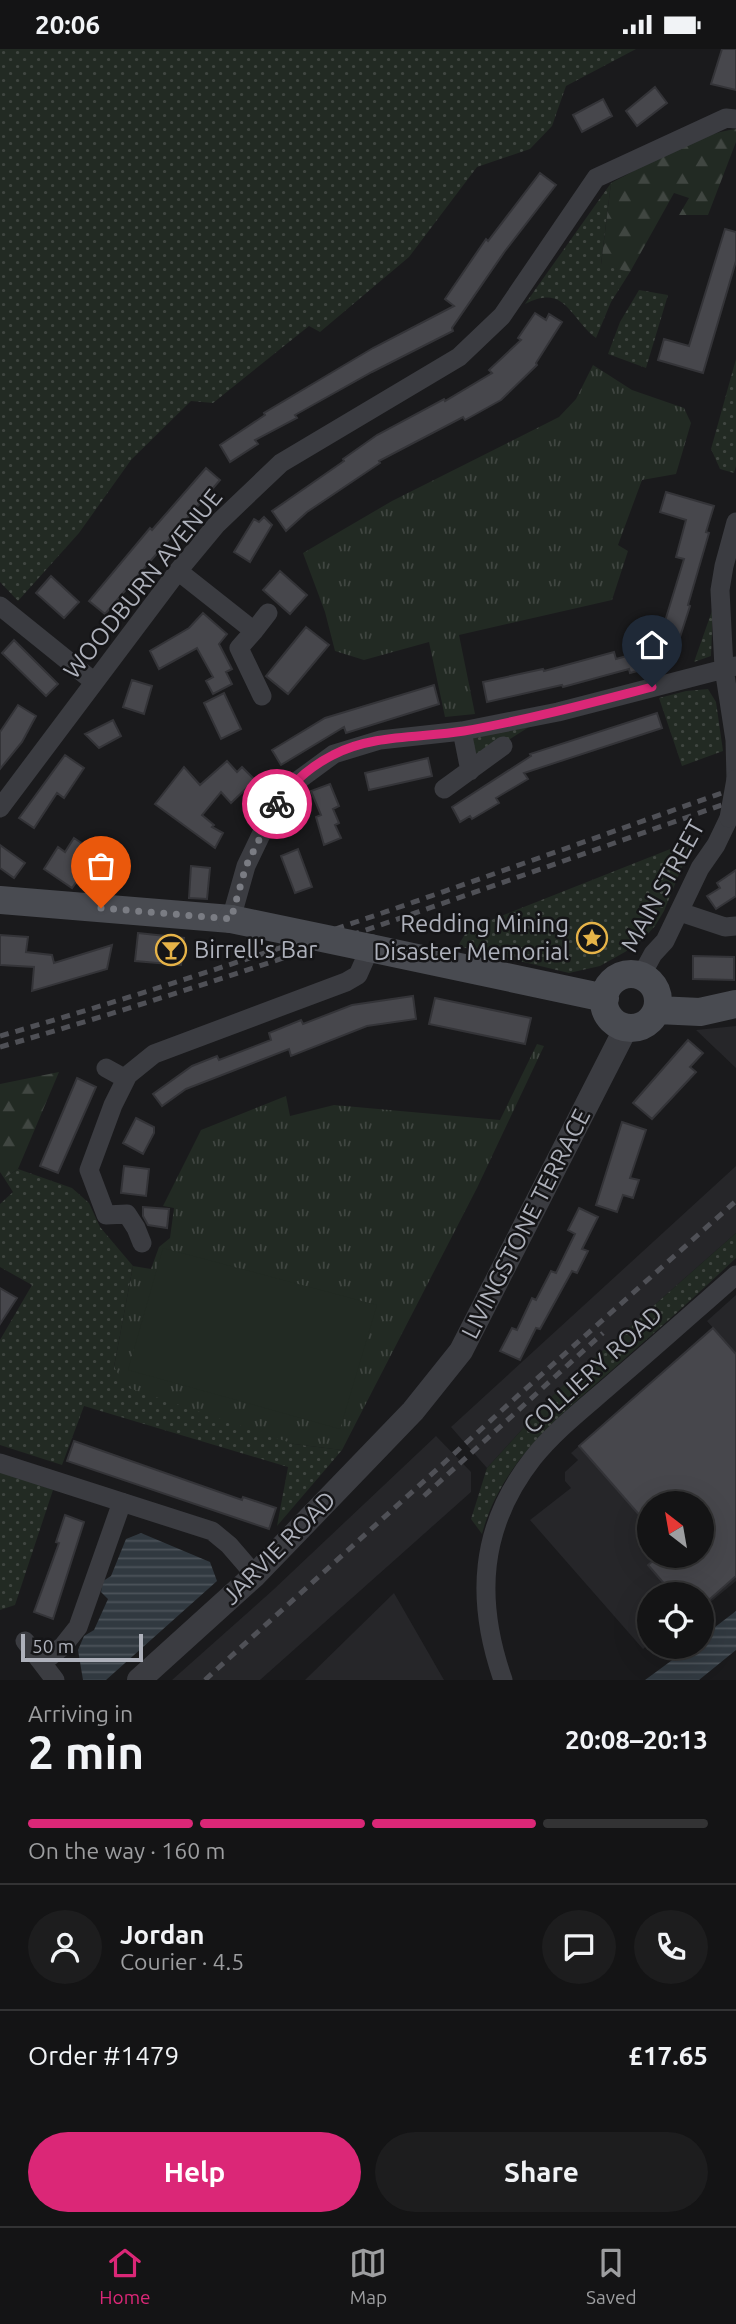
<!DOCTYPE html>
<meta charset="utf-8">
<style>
:root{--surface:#141415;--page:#1d1d1e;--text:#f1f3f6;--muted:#9d9ea0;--line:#333334;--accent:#db2777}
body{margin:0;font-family:Ubuntu,sans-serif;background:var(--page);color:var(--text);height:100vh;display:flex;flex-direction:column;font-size:26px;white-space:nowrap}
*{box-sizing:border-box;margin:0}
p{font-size:23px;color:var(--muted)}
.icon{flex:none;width:38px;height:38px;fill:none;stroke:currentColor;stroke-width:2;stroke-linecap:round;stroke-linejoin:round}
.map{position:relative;height:1631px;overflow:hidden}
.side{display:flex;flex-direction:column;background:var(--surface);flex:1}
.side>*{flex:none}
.needle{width:46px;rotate:329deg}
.controls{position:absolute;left:637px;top:1442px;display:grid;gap:14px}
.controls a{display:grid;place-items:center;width:77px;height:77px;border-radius:50%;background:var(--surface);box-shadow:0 7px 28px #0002,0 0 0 2px var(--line);font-size:35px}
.scale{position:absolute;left:21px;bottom:18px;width:122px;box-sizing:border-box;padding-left:7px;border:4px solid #aeb1bb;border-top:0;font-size:19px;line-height:24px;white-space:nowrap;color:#aeb1bb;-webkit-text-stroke:5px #151517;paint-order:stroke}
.pin{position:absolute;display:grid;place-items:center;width:60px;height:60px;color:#fff;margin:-72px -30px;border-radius:50% 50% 50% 0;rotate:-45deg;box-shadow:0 0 7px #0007}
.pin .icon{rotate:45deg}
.courier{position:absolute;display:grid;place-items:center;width:70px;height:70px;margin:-35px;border:5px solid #db2777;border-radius:50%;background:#fff;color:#222;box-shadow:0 2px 9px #0007}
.summary em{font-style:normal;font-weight:600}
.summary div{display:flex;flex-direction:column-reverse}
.summary{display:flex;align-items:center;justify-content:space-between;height:119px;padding:0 28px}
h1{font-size:46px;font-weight:600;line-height:52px}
.bar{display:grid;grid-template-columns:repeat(4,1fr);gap:10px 7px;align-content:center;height:84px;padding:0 28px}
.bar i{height:9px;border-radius:5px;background:var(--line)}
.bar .selected{background:var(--accent)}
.bar p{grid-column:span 4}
.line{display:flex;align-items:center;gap:18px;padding:0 28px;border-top:2px solid var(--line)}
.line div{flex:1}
.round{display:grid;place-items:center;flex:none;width:74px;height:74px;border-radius:37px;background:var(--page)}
.action{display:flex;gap:14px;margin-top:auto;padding:14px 28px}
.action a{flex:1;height:80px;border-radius:42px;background:var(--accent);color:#fff;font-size:28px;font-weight:600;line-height:80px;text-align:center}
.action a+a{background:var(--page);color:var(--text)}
.status{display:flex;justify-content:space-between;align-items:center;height:49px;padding:0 35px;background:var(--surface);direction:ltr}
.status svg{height:19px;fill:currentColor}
.menu{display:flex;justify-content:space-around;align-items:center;height:98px;border-top:2px solid var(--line);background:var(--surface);font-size:19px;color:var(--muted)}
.menu a{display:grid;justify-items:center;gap:4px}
.menu .selected{color:var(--accent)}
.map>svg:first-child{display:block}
.built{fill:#262629;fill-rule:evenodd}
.grass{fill:url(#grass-dots)}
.forest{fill:url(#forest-firs)}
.park{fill:url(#park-tufts)}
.pitch{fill:#222a23}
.water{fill:url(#water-rules)}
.building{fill:#47474c;stroke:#343438;stroke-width:2}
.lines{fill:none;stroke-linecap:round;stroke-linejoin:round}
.minor{stroke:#3b3c41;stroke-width:19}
.tertiary{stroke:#3b3c41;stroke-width:24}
.secondary{stroke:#494b51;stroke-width:28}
.rail{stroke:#4f5056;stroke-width:5;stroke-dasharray:9 7;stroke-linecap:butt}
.minor-bridge{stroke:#3b3c41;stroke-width:19}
.secondary-bridge{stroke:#494b51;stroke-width:28}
.done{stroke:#7a7c83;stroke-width:7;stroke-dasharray:0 12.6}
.route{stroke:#db2777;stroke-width:9}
.labels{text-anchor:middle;stroke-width:5;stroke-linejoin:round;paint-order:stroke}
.street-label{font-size:24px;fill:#aeb1bb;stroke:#151517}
.poi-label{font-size:24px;fill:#aeb1bb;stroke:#151517;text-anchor:end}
</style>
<div class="status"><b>20:06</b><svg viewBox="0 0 49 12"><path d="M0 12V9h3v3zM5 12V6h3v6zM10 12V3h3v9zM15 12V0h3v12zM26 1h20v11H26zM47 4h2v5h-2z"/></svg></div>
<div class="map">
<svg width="736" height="1631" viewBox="0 0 736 1631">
<defs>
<pattern id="grass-dots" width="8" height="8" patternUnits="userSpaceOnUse" patternTransform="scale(1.75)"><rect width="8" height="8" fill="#222a23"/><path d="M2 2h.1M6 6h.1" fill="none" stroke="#404641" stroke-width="1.8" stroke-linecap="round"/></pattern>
<pattern id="forest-firs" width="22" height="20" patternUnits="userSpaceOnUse" patternTransform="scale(1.75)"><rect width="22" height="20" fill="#222a23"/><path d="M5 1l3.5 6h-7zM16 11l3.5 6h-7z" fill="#404641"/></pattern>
<pattern id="park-tufts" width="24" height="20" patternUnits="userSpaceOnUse" patternTransform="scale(1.75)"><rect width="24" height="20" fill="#222a23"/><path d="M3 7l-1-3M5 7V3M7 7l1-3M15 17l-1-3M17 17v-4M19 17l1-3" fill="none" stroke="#404641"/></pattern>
<pattern id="water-rules" width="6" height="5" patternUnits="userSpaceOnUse" patternTransform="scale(1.75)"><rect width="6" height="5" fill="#313940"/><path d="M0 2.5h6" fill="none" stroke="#4c535a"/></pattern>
</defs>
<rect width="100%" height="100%" fill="#1a1a1c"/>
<path class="built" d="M736,977V1019L696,981Z
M736,1117V1184L558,1341L487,1419L451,1378Z
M736,1246V1532L702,1560V1545H649V1595L643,1600L530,1471L571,1439L565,1432V1423L578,1411L571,1404L713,1279L707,1272ZM649,1454H702V1507H649Z
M436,1387L471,1423V1443L260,1631H172L273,1541Z
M394,1544L444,1631H305Z"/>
<path class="grass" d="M0,0H636L566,37L552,77L530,100L477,118L409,208L320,283L309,277L213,354L191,352L131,411L79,484L18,552L0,533Z
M611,134L601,215L630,223L611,253L596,289C569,268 565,234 525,255Z
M639,241L668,246L646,319L608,305L620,273Z
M736,310V417L734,424L720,420L711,400Z
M713,559L711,607L694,613Z
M708,640L716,653L723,702L682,717L659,649L686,642Z
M529,678L494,700L472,706L470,689Z
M693,791L664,862L655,877L643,890L625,903L600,917L569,924L458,897L468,880Z
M18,1120L72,1139L89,1154L100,1178L133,1217L114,1318L294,1395L342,1401L277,1477L288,1418L84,1357L62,1416L0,1396V1291L32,1236L0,1218V1155L13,1143L4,1129Z
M736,1184V1209C698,1245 660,1279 621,1313C565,1363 502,1409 482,1485L471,1470L487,1419L558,1341Z
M0,1422L53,1441L15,1556L0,1561Z"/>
<path class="forest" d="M736,80V93L708,166H679L689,149L674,144L630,223L601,216L611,134C648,115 695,85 736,80Z
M59,1023L18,1120L4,1129L0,1123V1035Z"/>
<path class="park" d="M593,316L632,341L684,359L691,374L676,425L642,431L618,496L628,502L612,551L459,586L475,665L445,668L429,593L364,611L335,602L325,563L303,504L392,452L559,368L576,350Z
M537,995L544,997L477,1139L342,1401L294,1395L126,1338L114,1318L133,1217L151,1220L159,1198L170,1189L174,1159L163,1157L201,1081L286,1047L290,1067L334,1056L500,1071Z"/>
<path class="pitch" d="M163,1199L377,1256L340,1380L128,1321Z"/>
<path class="water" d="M141,1484L210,1513L217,1532L106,1631H83L78,1601L84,1587L94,1581L108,1550L101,1543L103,1532L111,1527L126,1490Z
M736,1562V1601L699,1631H645L690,1598H702V1588Z"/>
<path class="building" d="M722,0H736V41L711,35Z
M655,38L667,54L637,77L626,62Z
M603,50L612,67L582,83L573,66Z
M540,124L556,136L505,202L452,279L453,282L372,323L295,366L297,369L255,391L258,395L230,413L220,396L265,366L264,364L373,299L454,257L445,250L486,190L488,192Z
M725,180L736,183V212L703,324L658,311L664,290L689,297Z
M535,264L546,271L549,265L562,273L536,314L537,316L501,351L465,371L463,368L379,412L380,414L307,463L286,482L272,462L344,412L343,410L377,386L444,350L445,352L492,324L489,321L521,291L518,289Z
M206,419L220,431L105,565L89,552L150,479L152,481Z
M666,443L714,457L706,483L709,484L688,556L690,557L680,588L662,582L684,510L676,508L686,471L660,463Z
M264,468L272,476L250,513L234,503L254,470L259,473Z
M280,522L307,546L290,565L263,541Z
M51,527L79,553L64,569L36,544Z
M203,564L227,585L219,595L232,620L226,623L232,635L213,645L206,632L213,628L197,599L159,620L150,602L189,579Z
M306,578L329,596L288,645L266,627Z
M14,591L58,635L46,647L2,604Z
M655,599L660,616L630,624L629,620L563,638L562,636L487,653L483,633L543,620L544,622L614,603L616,610Z
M132,631L152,637L144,665L123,658Z
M434,636L439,655L346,684L344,678L281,716L272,701L325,669Z
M224,644L241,680L221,690L204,654Z
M18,656L36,667L22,693L0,720V683Z
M657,664L662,679L524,724L528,730L496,749L499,754L472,770L470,767L460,773L452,758L531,707L530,705Z
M113,671L121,687L99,699L85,685Z
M65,706L84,719L64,749L57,744L34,779L19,769Z
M428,709L432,727L369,741L365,724Z
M227,712L237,723L242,718L255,731L231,754L221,743L202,766L214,776L212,778L223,784L215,799L155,755L184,718L200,736Z
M330,735L339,757L333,760L339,774L335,776L341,789L324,796L316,768L321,766L311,742Z
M74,789L92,801L82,815L87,818L72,839L44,820L58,798L65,803Z
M0,796L25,814L14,829L0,819Z
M298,800L312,838L295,844L281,807Z
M191,817L210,819L207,850L189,849Z
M736,821V847L716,860L707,847L720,839L717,834Z
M138,884L184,889L181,916L135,912Z
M0,886L28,888L26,903L52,906L54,914L112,896L107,920L32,942L34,918L0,916Z
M693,907L734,908V931L693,930Z
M413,947L416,970L367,977L291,1007L289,1000L186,1040L162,1057L153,1045L192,1017L217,1007L219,1011L271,991L269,984L301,971L303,975L352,956Z
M435,949L531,969L525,995L429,975Z
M688,991L703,1004L690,1018L696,1023L652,1070L633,1054Z
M77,1029L96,1038L58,1124L40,1117Z
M136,1069L154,1078V1084L143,1105L123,1094Z
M622,1073L646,1081L630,1129L639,1131L633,1149L623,1146L617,1163L596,1156Z
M124,1117L149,1120L146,1147L121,1144Z
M143,1158L169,1160L167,1179L148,1176L143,1167Z
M579,1159L598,1168L582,1200L588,1202L577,1224L572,1222L540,1280L536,1279L520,1311L500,1302L512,1279L517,1281L532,1249L536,1251L551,1222L556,1224L575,1185L568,1181Z
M0,1239L17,1249L0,1275Z
M713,1279L736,1305V1527L702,1557V1545H673L648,1516L659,1507H702V1454H649V1477L579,1397Z
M74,1392L242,1451L243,1448L276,1459L269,1480L67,1412Z
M65,1466L84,1473L53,1570L34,1563L59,1494L56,1493Z"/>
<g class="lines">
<path class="minor" d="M736,473L724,517L720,541L724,619L735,691L736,730
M178,522L254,582L239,599L262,647
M0,557L93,632
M254,582L268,564
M462,682L470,722
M444,740L503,697
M0,759L178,522L217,475L281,414L459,308L502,267L596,129L726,69L736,70
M680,863L725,878L736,877
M231,870L246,817L270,767L289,738L334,705L380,691L462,682L558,663L736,617
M641,927L653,905L665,892L700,819L716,796L729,769
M106,1019L126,1030
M142,1194L136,1179L127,1165L106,1166L89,1121L113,1056L128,1026L154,1005L346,933L358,926L370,899
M0,1414L212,1482L229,1496L255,1526
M25,1592L42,1614L63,1597L78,1578L122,1453
M42,1614L55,1631
M503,1631C475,1551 479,1478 533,1409C556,1380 588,1356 615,1332C656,1297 696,1261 736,1226"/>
<path class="tertiary" d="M139,1631L255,1526L413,1362L461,1302L626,979"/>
<path class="secondary" d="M0,851L231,870
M370,899L605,949
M604 952a27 27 0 1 1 54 0a27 27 0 1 1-54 0Z
M657,961L700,963L736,955"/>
<path class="rail" d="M0,987C249,915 492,825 736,739
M0,998C248,926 492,837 736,751
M424,1447L603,1284
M205,1631L522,1343L736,1152"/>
<path class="minor-bridge" d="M729,769L736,730"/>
<path class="secondary-bridge" d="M231,870L370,899"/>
</g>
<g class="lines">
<path class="done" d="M101,859L231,870L246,817L277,755"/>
<path class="route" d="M277,755C291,735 311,717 333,706C372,685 422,689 464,682C527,671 590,654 652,638"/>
</g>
<defs>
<g id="sight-ring" transform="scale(1.575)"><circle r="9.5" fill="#151517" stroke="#e6b348" stroke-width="1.5"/><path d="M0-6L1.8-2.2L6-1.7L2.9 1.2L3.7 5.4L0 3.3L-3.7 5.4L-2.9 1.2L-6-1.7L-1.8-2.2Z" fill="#e6b348"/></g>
<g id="bar-ring" transform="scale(1.575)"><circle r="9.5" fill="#151517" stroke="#e6b348" stroke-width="1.5"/><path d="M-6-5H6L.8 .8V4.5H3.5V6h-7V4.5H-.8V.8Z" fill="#e6b348"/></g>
</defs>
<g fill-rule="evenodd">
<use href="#sight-ring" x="592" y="889"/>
<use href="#bar-ring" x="171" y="901"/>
</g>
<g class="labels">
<g class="street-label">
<text transform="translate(143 535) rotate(-51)" y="8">WOODBURN AVENUE</text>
<text transform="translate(663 837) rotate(-61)" y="8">MAIN STREET</text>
<text transform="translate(526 1175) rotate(-63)" y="8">LIVINGSTONE TERRACE</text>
<text transform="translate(593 1321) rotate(-42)" y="8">COLLIERY ROAD</text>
<text transform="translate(279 1499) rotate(-45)" y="8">JARVIE ROAD</text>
</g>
<g class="poi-label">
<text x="569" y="883">Redding Mining<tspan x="569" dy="28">Disaster Memorial</tspan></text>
<text x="194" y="909" text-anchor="start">Birrell's Bar</text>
</g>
</g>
</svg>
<div class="controls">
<a><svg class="needle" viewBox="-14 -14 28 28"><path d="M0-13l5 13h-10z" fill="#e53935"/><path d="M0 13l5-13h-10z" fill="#9d9ea0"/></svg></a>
<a><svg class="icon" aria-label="locate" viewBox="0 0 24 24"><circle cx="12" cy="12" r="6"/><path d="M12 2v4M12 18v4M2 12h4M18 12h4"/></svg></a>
</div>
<div class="scale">50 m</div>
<div class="pin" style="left:101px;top:859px;background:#ea580c"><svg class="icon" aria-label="bag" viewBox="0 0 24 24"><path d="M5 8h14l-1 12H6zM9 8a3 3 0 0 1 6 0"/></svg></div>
<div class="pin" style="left:652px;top:638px;background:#1f2937"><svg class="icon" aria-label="home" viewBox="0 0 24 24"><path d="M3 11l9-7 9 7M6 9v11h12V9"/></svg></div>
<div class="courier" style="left:277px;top:755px"><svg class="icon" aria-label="bike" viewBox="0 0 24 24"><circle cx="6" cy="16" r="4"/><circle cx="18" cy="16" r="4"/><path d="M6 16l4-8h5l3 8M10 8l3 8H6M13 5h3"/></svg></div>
</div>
<section class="side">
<div class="summary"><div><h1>2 min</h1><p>Arriving in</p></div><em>20:08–20:13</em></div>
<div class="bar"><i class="selected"></i><i class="selected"></i><i class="selected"></i><i></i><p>On the way · 160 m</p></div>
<div class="line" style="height:126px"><a class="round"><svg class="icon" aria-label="person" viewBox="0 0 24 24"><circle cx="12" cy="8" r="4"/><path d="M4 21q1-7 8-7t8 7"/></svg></a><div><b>Jordan</b><p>Courier · 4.5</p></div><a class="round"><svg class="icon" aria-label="chat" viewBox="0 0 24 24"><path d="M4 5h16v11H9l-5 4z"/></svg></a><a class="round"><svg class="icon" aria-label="phone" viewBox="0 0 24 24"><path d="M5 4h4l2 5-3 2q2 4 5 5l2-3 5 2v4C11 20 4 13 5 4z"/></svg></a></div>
<div class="line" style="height:91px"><div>Order #1479</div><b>£17.65</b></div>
<div class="action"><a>Help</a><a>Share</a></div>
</section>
<nav class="menu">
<a class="selected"><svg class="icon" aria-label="home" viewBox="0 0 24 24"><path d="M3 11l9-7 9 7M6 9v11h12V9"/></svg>Home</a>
<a><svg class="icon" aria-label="map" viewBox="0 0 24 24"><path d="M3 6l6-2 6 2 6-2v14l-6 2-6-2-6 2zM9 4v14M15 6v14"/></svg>Map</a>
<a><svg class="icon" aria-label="saved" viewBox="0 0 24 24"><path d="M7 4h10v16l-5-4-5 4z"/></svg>Saved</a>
</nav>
